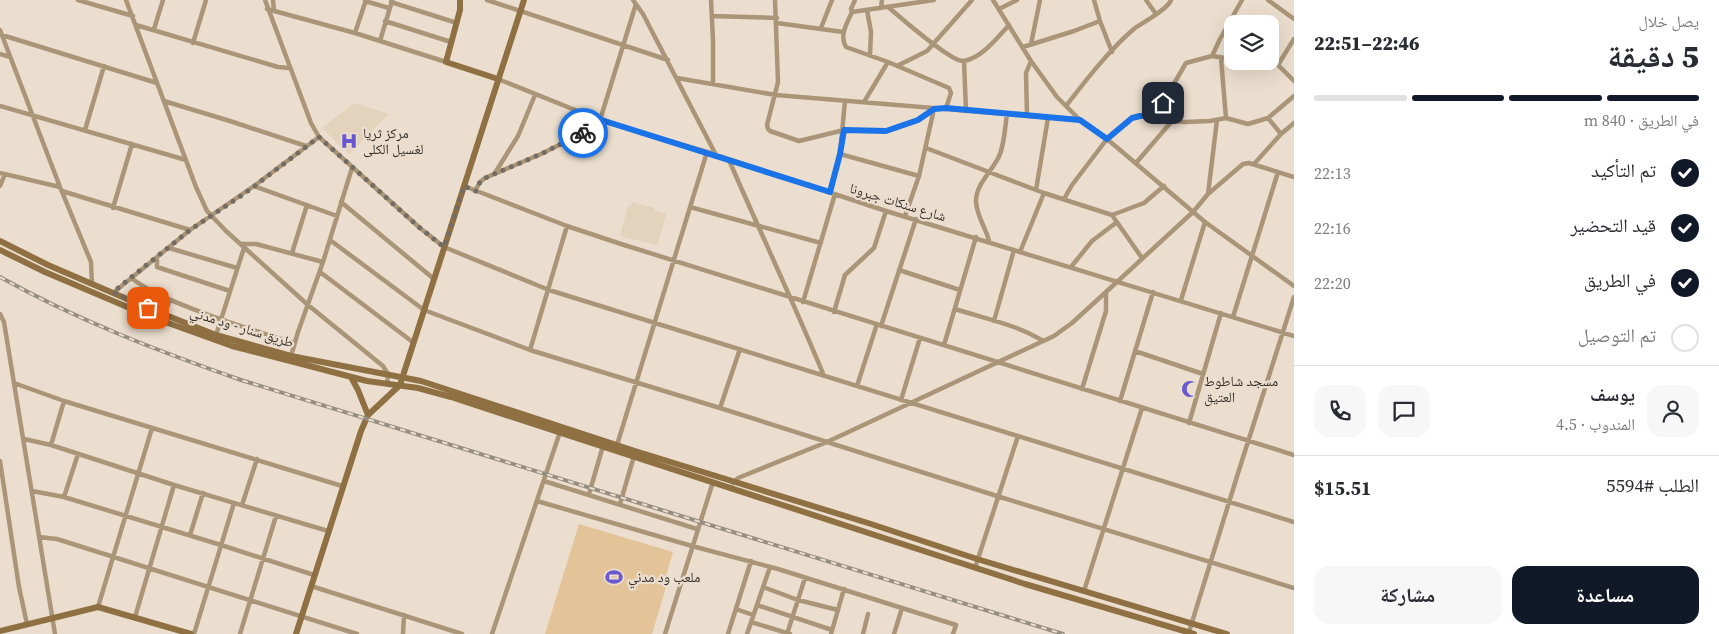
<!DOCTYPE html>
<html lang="ar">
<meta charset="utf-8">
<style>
:root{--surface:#fff;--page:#f7f7f7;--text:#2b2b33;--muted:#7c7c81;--line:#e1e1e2;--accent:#111827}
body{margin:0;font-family:"Source Serif 4","Noto Naskh Arabic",serif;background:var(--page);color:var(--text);direction:rtl;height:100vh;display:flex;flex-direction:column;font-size:19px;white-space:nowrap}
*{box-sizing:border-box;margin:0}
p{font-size:16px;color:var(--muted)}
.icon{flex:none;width:28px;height:28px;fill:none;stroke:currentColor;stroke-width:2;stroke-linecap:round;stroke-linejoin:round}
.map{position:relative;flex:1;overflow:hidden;direction:ltr}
.sheet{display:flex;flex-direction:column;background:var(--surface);width:425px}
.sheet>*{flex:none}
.tools{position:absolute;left:1224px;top:15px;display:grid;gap:10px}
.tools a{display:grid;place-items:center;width:55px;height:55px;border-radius:10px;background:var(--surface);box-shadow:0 5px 20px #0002;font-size:25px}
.pin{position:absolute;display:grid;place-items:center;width:42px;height:42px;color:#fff;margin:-21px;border-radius:10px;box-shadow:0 2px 8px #0006}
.courier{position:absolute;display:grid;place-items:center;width:50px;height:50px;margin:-25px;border:4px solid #1a73e8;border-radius:50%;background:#fff;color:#222;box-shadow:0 1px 6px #0007}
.overview em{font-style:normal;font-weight:800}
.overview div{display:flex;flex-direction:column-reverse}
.overview{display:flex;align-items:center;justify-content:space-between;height:85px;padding:0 20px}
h1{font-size:32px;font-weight:800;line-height:38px}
.bar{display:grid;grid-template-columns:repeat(4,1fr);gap:8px 5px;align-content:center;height:60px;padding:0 20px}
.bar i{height:6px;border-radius:4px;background:var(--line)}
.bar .current{background:var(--accent)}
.bar p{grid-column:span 4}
.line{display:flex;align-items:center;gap:12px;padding:0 20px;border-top:1px solid var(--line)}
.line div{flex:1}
.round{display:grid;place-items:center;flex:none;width:52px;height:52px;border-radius:15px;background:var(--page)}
ol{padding:0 20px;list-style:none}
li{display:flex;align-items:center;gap:15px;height:55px}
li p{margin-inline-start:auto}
li .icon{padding:5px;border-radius:50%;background:var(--accent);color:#fff;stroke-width:4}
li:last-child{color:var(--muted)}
li i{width:28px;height:28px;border:2px solid var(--line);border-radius:50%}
.action{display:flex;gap:10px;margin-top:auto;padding:10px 20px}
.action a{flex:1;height:58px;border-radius:15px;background:var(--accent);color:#fff;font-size:20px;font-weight:800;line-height:58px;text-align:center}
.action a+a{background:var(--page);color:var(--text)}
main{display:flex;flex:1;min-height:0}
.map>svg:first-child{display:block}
.built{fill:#e3d3bc}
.green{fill:#e3c398}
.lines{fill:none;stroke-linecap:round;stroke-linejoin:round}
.street{stroke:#aa9578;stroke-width:4.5}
.secondary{stroke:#8f7043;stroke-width:6}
.rail-casing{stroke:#978e82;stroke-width:4}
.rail{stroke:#ebdece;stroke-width:2;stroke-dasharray:5.5;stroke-linecap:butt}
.done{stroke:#736c62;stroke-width:5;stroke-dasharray:0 9}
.route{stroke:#1a73e8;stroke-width:6}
.labels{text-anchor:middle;stroke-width:4.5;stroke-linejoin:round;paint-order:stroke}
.poi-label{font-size:14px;fill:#332e28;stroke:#ebdece;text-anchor:start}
.street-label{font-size:14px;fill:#332e28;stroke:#ebdece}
</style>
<main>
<section class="sheet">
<div class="overview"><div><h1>5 دقيقة</h1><p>يصل خلال</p></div><em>22:46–22:51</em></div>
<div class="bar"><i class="current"></i><i class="current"></i><i class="current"></i><i></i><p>في الطريق · 840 m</p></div>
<ol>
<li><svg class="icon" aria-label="check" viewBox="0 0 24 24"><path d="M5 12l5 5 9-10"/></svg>تم التأكيد<p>22:13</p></li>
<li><svg class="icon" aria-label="check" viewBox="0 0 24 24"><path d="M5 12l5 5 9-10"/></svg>قيد التحضير<p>22:16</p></li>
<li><svg class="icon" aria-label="check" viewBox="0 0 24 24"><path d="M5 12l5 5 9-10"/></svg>في الطريق<p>22:20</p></li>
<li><i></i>تم التوصيل</li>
</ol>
<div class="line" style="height:90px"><a class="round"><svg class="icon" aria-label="person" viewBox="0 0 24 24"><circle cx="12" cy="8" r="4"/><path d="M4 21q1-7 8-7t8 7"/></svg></a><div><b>يوسف</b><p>المندوب · 4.5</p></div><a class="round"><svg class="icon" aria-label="chat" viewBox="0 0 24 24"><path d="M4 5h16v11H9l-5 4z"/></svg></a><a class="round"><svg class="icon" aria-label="phone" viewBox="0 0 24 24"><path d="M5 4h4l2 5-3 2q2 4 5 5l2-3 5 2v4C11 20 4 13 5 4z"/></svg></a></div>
<div class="line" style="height:65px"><div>الطلب #5594</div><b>$15.51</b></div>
<div class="action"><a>مساعدة</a><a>مشاركة</a></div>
</section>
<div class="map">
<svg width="1294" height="634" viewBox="0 0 1294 634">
<rect width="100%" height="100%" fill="#ebdece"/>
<path class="built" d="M354,103L389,114L349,154L322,128Z
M632,202L655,208V211L666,214L658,245L620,236L628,206H631Z"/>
<path class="green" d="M579,524L673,552L663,586L666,587L652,634H545Z"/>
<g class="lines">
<path class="street" d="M78,0L133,16
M126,0L196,187L207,211L226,231L308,305L383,366L388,374L387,384
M265,0L311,123L319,137L420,228L444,247L549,290L1294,522
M273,0L274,11
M487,0L668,60
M633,0L643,14L716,155
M711,0L713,40V83
M775,0L778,82L767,125L768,129L770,131L799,141L844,130L886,131L918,120L934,109
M934,0L852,12C847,23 839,36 846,47L888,62L949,88L951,93L946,108
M993,0L1031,61L1057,97L1080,120L1107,139L1205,222L1294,286
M1094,0L1100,21L1112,52
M1146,0L1156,14
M1268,0L1294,19
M365,1L389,8
M391,2L457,23
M888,7C900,17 952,63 964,61C982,58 998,37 1009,25
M881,8L882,0
M267,9L355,33L446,62
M999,9L1017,0
M867,10L871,32L870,55
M852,12L851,9L855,0
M712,16L777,18
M385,21L451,42
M777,23L843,32
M136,25L278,67L289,68
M821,28L832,0
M154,29L163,0
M0,30L60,187L91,262L92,284
M355,33L366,0
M2,35L157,83
M380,41L392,1
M193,43L206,0
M1031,44L1040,0
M1023,47L1074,31L1100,21
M0,54L10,57
M1212,56L1220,39L1242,0
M1221,58L1226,118
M964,61L966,111
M1248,61L1278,65L1294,81
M1278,65L1294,39
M897,66L927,51L972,0
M677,78L776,95L1080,120
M498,79L595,118L635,131L707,152L886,211L1294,336
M164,101L230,121L306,146
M864,102L888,62
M0,106L186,160
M1066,106C1086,80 1110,49 1135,28C1144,22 1168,9 1171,0
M1027,115L1026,73L1031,61
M1155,116L1186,63L1212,56L1232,59
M1268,118L1294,96
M600,120L636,4
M85,130L104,66
M926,148L1044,193L1112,215L1144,203L1164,186
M840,154L919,176
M729,160C760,232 794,303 824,376
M1136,163L1172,121
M1254,164L1281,134
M0,173L60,187
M495,173L518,136L535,95
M0,186L5,174
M254,186L337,216
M464,186L567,226L621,244L1294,455
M1036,190L1048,118
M62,191L190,230
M475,191L480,182L485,178L541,154L581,134L589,128L595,118
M830,192L840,154L845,101
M1208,194L1217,120
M1064,199L1072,185L1107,139L1132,118L1140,116H1155L1172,121L1185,122L1210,121L1226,118L1248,124L1268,118L1281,134L1294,123
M341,202L434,279
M690,207L821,243
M113,208L132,144
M1112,215L1142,258
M905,216L919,176L934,109
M330,240L424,310L530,350L720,408L997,496L1294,588
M989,241C986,228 976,215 976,201C976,185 990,173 997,160C1004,150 1005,127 1007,114
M241,244H256L323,262
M169,248L237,268
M1020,252L1044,193
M292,253L307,205
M157,257V267L230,291
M1071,267L1092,241L1117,222
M899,270L960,290
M320,272L414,343
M131,278C156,296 185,306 214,317C241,326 267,335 295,343
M113,293L190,230L254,186L319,137
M1181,300L1205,222
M803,302L835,194
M955,309C983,318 1018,325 1043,341
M834,312L845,275L874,248L886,211
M0,314L4,322L55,634
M164,315L170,300
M1233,317L1278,172
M994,321L1014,250
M881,326L916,219
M216,335L244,248
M944,345L976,237
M530,350L567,226
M1135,351L1203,374
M291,356L298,332L323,262L352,168
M14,383L64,401L342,486
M857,386L877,324
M1082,389L1106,311V292
M901,400L920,338
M1120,401L1153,292
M720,408L740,349
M1189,423L1221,313
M24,439L51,445L174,485L328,531
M51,445L64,401
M617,445L707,152
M0,461L19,587L27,624
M544,481L697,529
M733,483L738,478L827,442L1054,336L1072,323L1106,292L1193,212L1208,194L1243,164L1249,163L1294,177
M32,491L64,497L221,545L314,575
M589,494L603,446
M64,497L78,454
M537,501L692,546L778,569L956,625L953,634
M620,504L634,456
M242,505L257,459
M190,535L203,493
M39,537L57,539L357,634
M975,568L1018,436
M311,586L462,634
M763,587L798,600L838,610
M1084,591L1142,408
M757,605L832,630
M98,607L152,428
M736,609L753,615
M135,617L174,485
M751,622L790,634
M1189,632L1239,470L1294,297
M194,634L234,503
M240,634L276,516
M403,634L404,615
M492,634L560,432
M665,634L713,482
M728,634L751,561
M747,634L770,567
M787,634L805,578
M831,634L844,589
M863,634L868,614
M894,634L902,608"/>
<path class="secondary" d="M460,0V10L446,62L498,79
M0,241L48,265L148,308L216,335L291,356L421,381L635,451L871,524L977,559L1227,634
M0,250L45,272L146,315L232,346L367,381L418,388L451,397L1025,584L1194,634
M351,377L358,390L368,415
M0,631L98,607L191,634
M296,634L361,431L368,415L400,385L524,0"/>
<g class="rail-casing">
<path id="rail" d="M0,277C77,320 158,351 241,380L1063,634"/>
</g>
<use href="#rail" class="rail"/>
</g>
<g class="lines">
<path class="done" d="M148,308L113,292L190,230L244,194L319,137L420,228L444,247L464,186L476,191L480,182L485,178L541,154L583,133"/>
<path class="route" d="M583,133L589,128L595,118L830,192L840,154L844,130L886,131L918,120L934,109L946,108L1080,120L1107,139L1132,118L1140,116H1155L1163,103"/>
</g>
<defs>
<g id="hospital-bare" transform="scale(1.35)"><path d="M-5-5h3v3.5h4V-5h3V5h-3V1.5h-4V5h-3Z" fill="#6a58d1" stroke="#ebdece" stroke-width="2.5" paint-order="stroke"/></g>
<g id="mosque-bare" transform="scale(1.35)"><path d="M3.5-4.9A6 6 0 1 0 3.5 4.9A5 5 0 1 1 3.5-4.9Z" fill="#6a58d1" stroke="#ebdece" stroke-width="2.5" paint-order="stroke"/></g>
<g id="stadium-bare" transform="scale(1.35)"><path d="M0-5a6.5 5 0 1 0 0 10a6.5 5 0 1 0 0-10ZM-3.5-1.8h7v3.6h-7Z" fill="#6a58d1" stroke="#ebdece" stroke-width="2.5" paint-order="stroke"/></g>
</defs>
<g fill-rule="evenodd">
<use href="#hospital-bare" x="349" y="141"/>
<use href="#mosque-bare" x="1190" y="389"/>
<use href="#stadium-bare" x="614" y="577"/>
</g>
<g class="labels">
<g class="poi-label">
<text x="363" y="138">مركز ثريا<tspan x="363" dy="16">لغسيل الكلى</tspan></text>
<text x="1204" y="386">مسجد شاطوط<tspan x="1204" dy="16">العتيق</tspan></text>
<text x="628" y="582">ملعب ود مدني</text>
</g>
<g class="street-label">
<text transform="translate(898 202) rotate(17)" y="5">شارع سنكات جبرونا</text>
<text transform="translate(242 327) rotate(17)" y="5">طريق سنار - ود مدني</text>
</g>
</g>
</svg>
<div class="tools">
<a><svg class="icon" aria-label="layers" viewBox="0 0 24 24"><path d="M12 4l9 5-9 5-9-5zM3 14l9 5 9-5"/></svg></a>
</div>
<div class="pin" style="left:148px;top:308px;background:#ea580c"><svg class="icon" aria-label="bag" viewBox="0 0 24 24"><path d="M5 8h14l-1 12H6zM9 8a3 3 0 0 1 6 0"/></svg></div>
<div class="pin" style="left:1163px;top:103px;background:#1f2937"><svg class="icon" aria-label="home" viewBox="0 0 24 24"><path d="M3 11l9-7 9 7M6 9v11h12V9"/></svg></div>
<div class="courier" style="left:583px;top:133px"><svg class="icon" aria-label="bike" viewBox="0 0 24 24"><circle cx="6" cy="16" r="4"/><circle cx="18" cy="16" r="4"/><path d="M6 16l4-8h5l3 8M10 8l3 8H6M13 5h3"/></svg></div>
</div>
</main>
